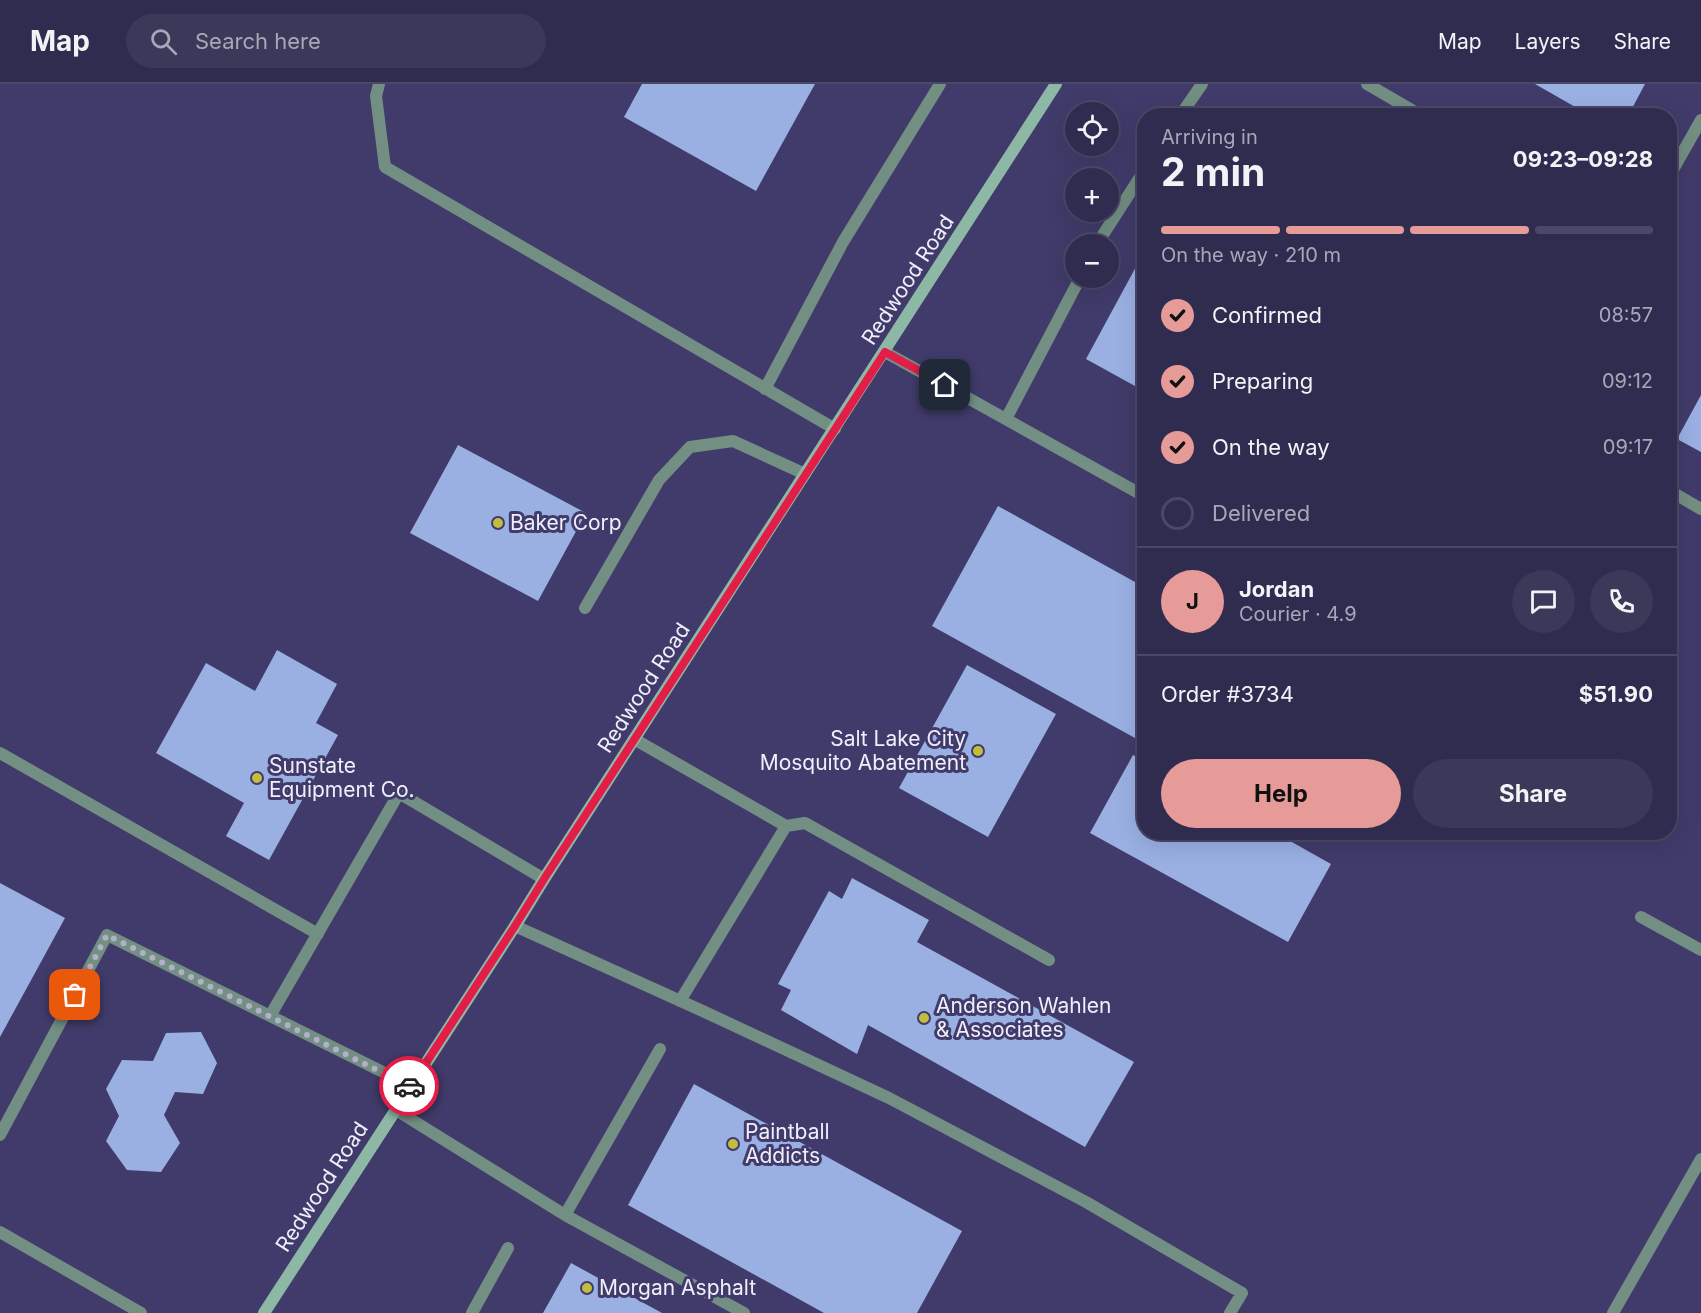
<!DOCTYPE html>
<meta charset="utf-8">
<style>
:root{--surface:#302c50;--page:#3c385a;--text:#f1f3f6;--muted:#a8a7b7;--line:#4b4867;--accent:#e69b98}
body{margin:0;font-family:Inter,sans-serif;background:var(--page);color:var(--text);height:100vh;display:flex;flex-direction:column;font-size:22px;white-space:nowrap}
*{box-sizing:border-box;margin:0}
p{font-size:20px;color:var(--muted)}
.icon{flex:none;width:33px;height:33px;fill:none;stroke:currentColor;stroke-width:2;stroke-linecap:round;stroke-linejoin:round}
.map{position:relative;flex:1;overflow:hidden}
.details{position:absolute;left:1137px;top:24px;width:540px;height:732px;display:flex;flex-direction:column;background:var(--surface);border-radius:24px;box-shadow:0 6px 24px #0002,0 0 0 2px var(--line)}
.details>*{flex:none}
.fabs{position:absolute;left:1065px;top:18px;display:grid;gap:12px}
.fabs a{display:grid;place-items:center;width:54px;height:54px;border-radius:50%;background:var(--surface);box-shadow:0 6px 24px #0002,0 0 0 2px var(--line);font-size:30px}
.pin{position:absolute;display:grid;place-items:center;width:51px;height:51px;color:#fff;margin:-26px;border-radius:12px;box-shadow:0 3px 9px #0006}
.courier{position:absolute;display:grid;place-items:center;width:60px;height:60px;margin:-30px;border:4px solid #e11d48;border-radius:50%;background:#fff;color:#222;box-shadow:0 2px 8px #0007}
.headline em{font-style:normal;font-weight:700}
.headline div{display:flex;flex-direction:column-reverse}
.headline{display:flex;align-items:center;justify-content:space-between;height:102px;padding:0 24px}
h1{font-size:39px;font-weight:700;line-height:45px}
.bar{display:grid;grid-template-columns:repeat(4,1fr);gap:9px 6px;align-content:center;height:72px;padding:0 24px}
.bar i{height:8px;border-radius:4px;background:var(--line)}
.bar .selected{background:var(--accent)}
.bar p{grid-column:span 4}
.line{display:flex;align-items:center;gap:15px;padding:0 24px;border-top:2px solid var(--line)}
.line div{flex:1}
.round{display:grid;place-items:center;flex:none;width:63px;height:63px;border-radius:32px;background:var(--page)}
ol{padding:0 24px;list-style:none}
li{display:flex;align-items:center;gap:18px;height:66px}
li p{margin-inline-start:auto}
li .icon{padding:6px;border-radius:50%;background:var(--accent);color:#111;stroke-width:4}
li:last-child{color:var(--muted)}
li i{width:33px;height:33px;border:3px solid var(--line);border-radius:50%}
.primary-button{display:flex;gap:12px;margin-top:auto;padding:12px 24px}
.primary-button a{flex:1;height:69px;border-radius:36px;background:var(--accent);color:#111;font-size:24px;font-weight:700;line-height:69px;text-align:center}
.primary-button a+a{background:var(--page);color:var(--text)}
header{display:flex;align-items:center;gap:36px;box-sizing:border-box;height:84px;padding:0 30px;background:var(--surface);border-bottom:2px solid var(--line)}
header strong{font-size:28px}
nav{display:flex;gap:33px;margin-inline-start:auto;font-size:21px}
.search{width:420px;height:54px;background:var(--page);display:flex;align-items:center;gap:15px;box-sizing:border-box;padding:0 21px;border-radius:33px;color:var(--muted);font-size:22px}
.map>svg:first-child{display:block}
.building{fill:#9ab0e3}
.lines{fill:none;stroke-linecap:round;stroke-linejoin:round}
.lane{stroke:#738e82;stroke-width:12}
.secondary{stroke:#8db8a6;stroke-width:12}
.done{stroke:#b2afc8;stroke-width:6;stroke-dasharray:0 10.8}
.route{stroke:#e11d48;stroke-width:8}
.poi-dot{fill:#c3bd3f;stroke:#403b6a;stroke-width:2}
.labels{text-anchor:middle;stroke-width:6;stroke-linejoin:round;paint-order:stroke}
.street-label{font-size:21px;fill:#efeefa;stroke:#403b6a}
.poi-label{font-size:21px;fill:#efeefa;stroke:#403b6a;text-anchor:start}
</style>
<header>
<strong>Map</strong>
<div class="search"><svg class="icon" aria-label="search" viewBox="0 0 24 24"><circle cx="10" cy="10" r="6"/><path d="M15 15l6 6"/></svg>Search here</div>
<nav><a>Map</a><a>Layers</a><a>Share</a></nav>
</header>
<div class="map">
<svg width="1701" height="1229" viewBox="0 0 1701 1229">
<rect width="100%" height="100%" fill="#403b6a"/>
<path class="building" d="M642,0H815L756,107L624,33Z
M1535,0H1645L1628,32H1591Z
M1144,168V307L1086,275Z
M1701,311V368L1677,355Z
M458,361L586,429L538,517L410,449Z
M998,422L1144,503V659L932,542Z
M277,566L337,600L316,639L338,651L269,776L226,752L244,719L156,669L206,579L255,607Z
M967,581L1056,630L988,753L899,704Z
M1133,671L1144,677V748H1274L1331,780L1288,858L1090,749Z
M852,794L929,836L917,858L1134,978L1085,1063L868,941L857,970L781,926L791,906L778,900L829,807L842,815Z
M0,799L65,834L0,953Z
M201,948L217,979L203,1010L175,1008L164,1031L180,1059L161,1088L127,1086L106,1057L119,1032L106,1005L122,976L153,977L166,949Z
M694,1000L962,1147L917,1229H824L628,1121Z
M571,1179L662,1229H543Z"/>
<g class="lines">
<path class="lane" d="M379,0L376,12L385,83L835,345
M1367,0L1422,32
M1180,32L1202,0
M1670,91L1701,36
M1097,160L1144,87
M885,268L1144,412
M765,305L843,158L940,0
M1006,335L1080,194
M1670,407L1701,425
M585,524L659,396L690,363L733,357L805,390
M634,655L786,742L680,917
M0,669L318,850
M786,742L805,739L1049,876
M1641,833L1701,866
M515,842L707,929L889,1014L1086,1118L1242,1209L1230,1229
M270,932L399,709L544,795
M396,1026L565,1131L660,965
M0,1051L107,851L411,1002
M565,1131L744,1229
M0,1148L141,1229
M472,1229L508,1164
M1613,1229L1701,1075"/>
<path class="secondary" d="M264,1229L515,842L544,795L1056,0"/>
</g>
<g class="lines">
<path class="done" d="M75,911L107,851L409,1002"/>
<path class="route" d="M409,1002H411L515,842L544,795L885,268L945,301"/>
</g>
<g class="poi-dot">
<circle cx="498" cy="439" r="6"/>
<circle cx="978" cy="667" r="6"/>
<circle cx="257" cy="694" r="6"/>
<circle cx="924" cy="934" r="6"/>
<circle cx="733" cy="1060" r="6"/>
<circle cx="587" cy="1204" r="6"/>
</g>
<g class="labels">
<g class="street-label">
<text transform="translate(908 196) rotate(-57)" y="7">Redwood Road</text>
<text transform="translate(644 604) rotate(-57)" y="7">Redwood Road</text>
<text transform="translate(322 1103) rotate(-57)" y="7">Redwood Road</text>
</g>
<g class="poi-label">
<text x="510" y="446">Baker Corp</text>
<text x="966" y="662" text-anchor="end">Salt Lake City<tspan x="966" dy="24">Mosquito Abatement</tspan></text>
<text x="269" y="689">Sunstate<tspan x="269" dy="24">Equipment Co.</tspan></text>
<text x="936" y="929">Anderson Wahlen<tspan x="936" dy="24">&amp; Associates</tspan></text>
<text x="745" y="1055">Paintball<tspan x="745" dy="24">Addicts</tspan></text>
<text x="599" y="1211">Morgan Asphalt</text>
</g>
</g>
</svg>
<div class="fabs">
<a><svg class="icon" aria-label="locate" viewBox="0 0 24 24"><circle cx="12" cy="12" r="6"/><path d="M12 2v4M12 18v4M2 12h4M18 12h4"/></svg></a>
<a>+</a>
<a>−</a>
</div>
<div class="pin" style="left:75px;top:911px;background:#ea580c"><svg class="icon" aria-label="bag" viewBox="0 0 24 24"><path d="M5 8h14l-1 12H6zM9 8a3 3 0 0 1 6 0"/></svg></div>
<div class="pin" style="left:945px;top:301px;background:#1f2937"><svg class="icon" aria-label="home" viewBox="0 0 24 24"><path d="M3 11l9-7 9 7M6 9v11h12V9"/></svg></div>
<div class="courier" style="left:409px;top:1002px"><svg class="icon" aria-label="car" viewBox="0 0 24 24"><path d="M5 17H2v-5l4-1 3-4h7l3 4 3 1v5h-3M9 17h6M6 11h13"/><circle cx="7" cy="17" r="2"/><circle cx="17" cy="17" r="2"/></svg></div>
<section class="details">
<div class="headline"><div><h1>2 min</h1><p>Arriving in</p></div><em>09:23–09:28</em></div>
<div class="bar"><i class="selected"></i><i class="selected"></i><i class="selected"></i><i></i><p>On the way · 210 m</p></div>
<ol>
<li><svg class="icon" aria-label="check" viewBox="0 0 24 24"><path d="M5 12l5 5 9-10"/></svg>Confirmed<p>08:57</p></li>
<li><svg class="icon" aria-label="check" viewBox="0 0 24 24"><path d="M5 12l5 5 9-10"/></svg>Preparing<p>09:12</p></li>
<li><svg class="icon" aria-label="check" viewBox="0 0 24 24"><path d="M5 12l5 5 9-10"/></svg>On the way<p>09:17</p></li>
<li><i></i>Delivered</li>
</ol>
<div class="line" style="height:108px"><b class="round" style="background:var(--accent);color:#111">J</b><div><b>Jordan</b><p>Courier · 4.9</p></div><a class="round"><svg class="icon" aria-label="chat" viewBox="0 0 24 24"><path d="M4 5h16v11H9l-5 4z"/></svg></a><a class="round"><svg class="icon" aria-label="phone" viewBox="0 0 24 24"><path d="M5 4h4l2 5-3 2q2 4 5 5l2-3 5 2v4C11 20 4 13 5 4z"/></svg></a></div>
<div class="line" style="height:78px"><div>Order #3734</div><b>$51.90</b></div>
<div class="primary-button"><a>Help</a><a>Share</a></div>
</section>
</div>
